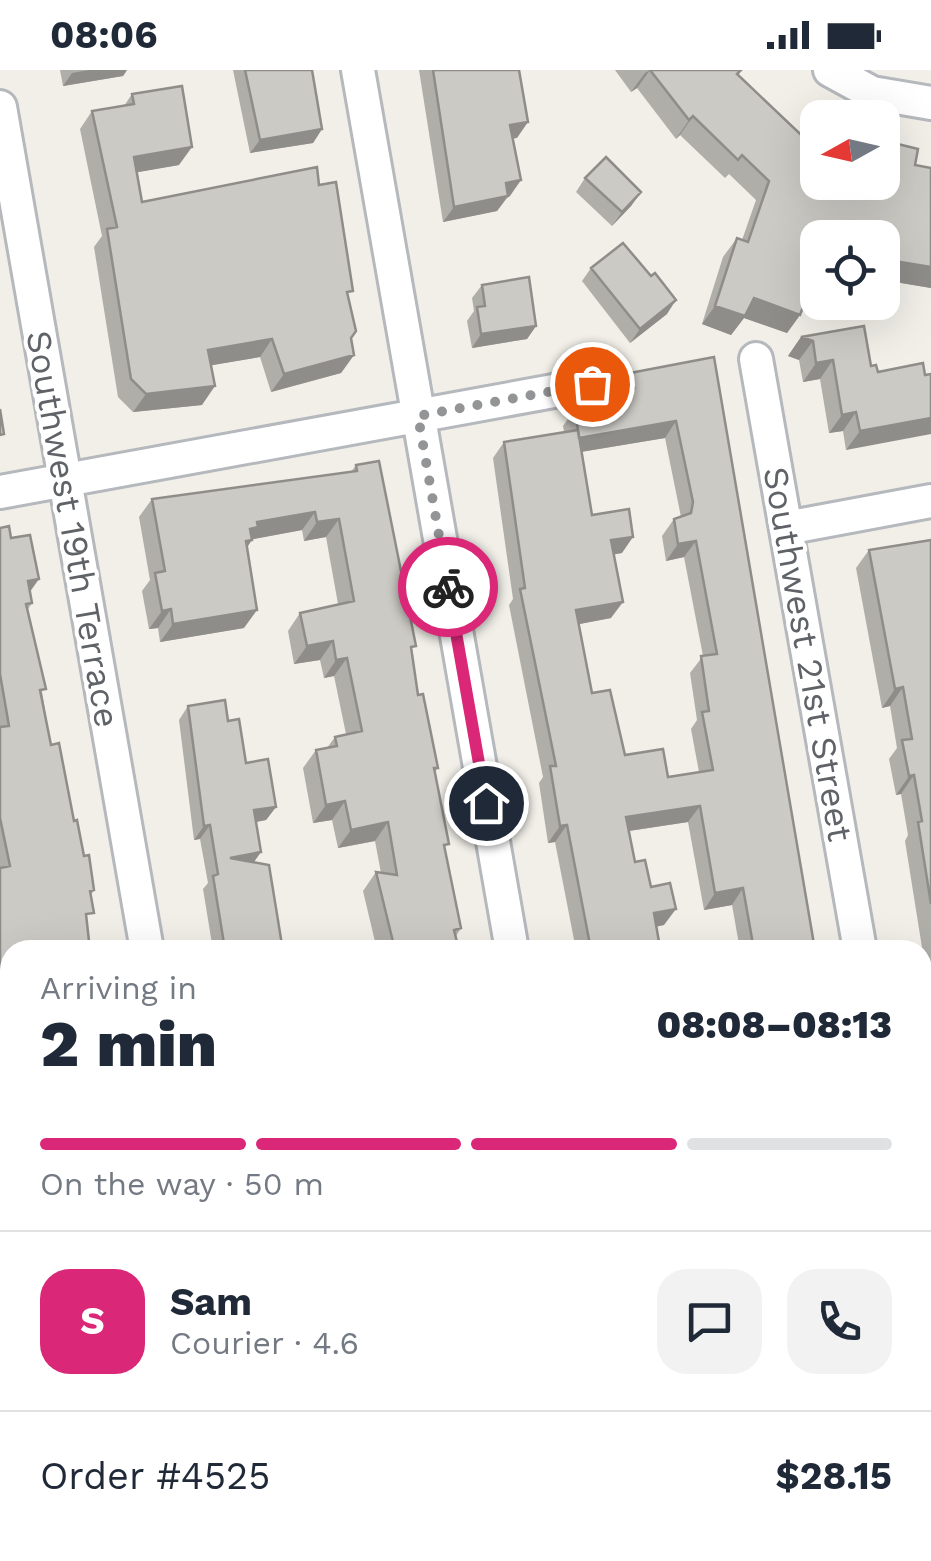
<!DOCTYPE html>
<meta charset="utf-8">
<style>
:root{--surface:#fff;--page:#f2f2f3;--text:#1f2937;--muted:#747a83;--line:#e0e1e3;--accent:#db2777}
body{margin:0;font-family:"Work Sans",sans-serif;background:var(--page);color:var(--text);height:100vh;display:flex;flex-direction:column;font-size:38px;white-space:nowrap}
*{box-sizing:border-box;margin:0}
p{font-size:32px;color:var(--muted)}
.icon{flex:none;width:55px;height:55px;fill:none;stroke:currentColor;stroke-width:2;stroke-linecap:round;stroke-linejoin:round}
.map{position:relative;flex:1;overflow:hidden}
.drawer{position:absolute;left:0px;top:870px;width:932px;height:622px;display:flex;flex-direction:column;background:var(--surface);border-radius:30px 30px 0 0;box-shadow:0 10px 40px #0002}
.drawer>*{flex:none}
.needle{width:65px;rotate:262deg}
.fabs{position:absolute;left:800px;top:30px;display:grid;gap:20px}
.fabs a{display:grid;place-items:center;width:100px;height:100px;border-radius:20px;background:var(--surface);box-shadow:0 10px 40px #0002;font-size:50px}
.pin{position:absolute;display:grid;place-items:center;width:85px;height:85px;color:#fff;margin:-42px;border:5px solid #fff;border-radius:50%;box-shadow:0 2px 10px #0007}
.courier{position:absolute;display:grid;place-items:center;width:100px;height:100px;margin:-50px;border:8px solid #db2777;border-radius:50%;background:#fff;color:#222;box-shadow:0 2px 12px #0007}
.summary em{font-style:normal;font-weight:800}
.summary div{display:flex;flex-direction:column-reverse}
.summary{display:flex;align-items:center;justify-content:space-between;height:170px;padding:0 40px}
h1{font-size:65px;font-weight:800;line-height:75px}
.bar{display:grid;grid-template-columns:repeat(4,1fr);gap:15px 10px;align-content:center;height:120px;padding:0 40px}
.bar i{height:12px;border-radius:8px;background:var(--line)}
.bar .active{background:var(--accent)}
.bar p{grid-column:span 4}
.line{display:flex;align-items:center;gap:25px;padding:0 40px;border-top:2px solid var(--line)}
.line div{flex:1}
.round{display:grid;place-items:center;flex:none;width:105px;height:105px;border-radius:30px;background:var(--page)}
.status{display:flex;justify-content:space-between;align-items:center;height:70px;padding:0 50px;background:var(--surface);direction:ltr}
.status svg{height:28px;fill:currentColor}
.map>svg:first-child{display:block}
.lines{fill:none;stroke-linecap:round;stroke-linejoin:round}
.street-casing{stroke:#b5b8bc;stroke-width:38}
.street{stroke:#fff;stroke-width:32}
.wall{fill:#afaea9;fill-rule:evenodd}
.shaded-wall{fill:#8f8d8a}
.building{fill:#cccac5;stroke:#8f8d8a;stroke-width:2.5}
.done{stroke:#929495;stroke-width:10;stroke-dasharray:0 18}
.route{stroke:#db2777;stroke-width:12}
.labels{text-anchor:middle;stroke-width:8;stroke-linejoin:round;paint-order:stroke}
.street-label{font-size:35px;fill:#5f6368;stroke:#fff}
</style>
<div class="status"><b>08:06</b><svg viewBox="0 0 49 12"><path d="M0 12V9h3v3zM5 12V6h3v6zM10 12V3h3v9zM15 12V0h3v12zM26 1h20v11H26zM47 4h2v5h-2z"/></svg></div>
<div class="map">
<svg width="931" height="1491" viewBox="0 0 931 1491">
<rect width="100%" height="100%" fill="#f1efe8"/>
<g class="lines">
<g class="street-casing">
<path id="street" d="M358,0L512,880
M830,0L872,23L931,33
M0,37L147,880
M756,289L860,880
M0,422L592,314
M786,458L931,431
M922,990L931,989
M922,1238L931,1287
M0,1335L10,1333
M252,1482L254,1491
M617,1482L618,1491"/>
</g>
<use href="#street" class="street"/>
</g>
<path class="wall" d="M60,0H127L123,6L63,16Z
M233,0H312L322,59L313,73L250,83Z
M419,0H519L517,68H512L521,110L497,141L443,152Z
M615,0H741L738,5L812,76L818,60V112L915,95L931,98V218L895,212L882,229L818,168V216L811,215L800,245L787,263L744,248L731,265L702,254L723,187L737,168L742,170L756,130L729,104L725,108L680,65L676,69L637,18L631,22Z
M132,24L179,95L137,102L142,132L319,115L349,228L351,269L354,285L341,303L271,322L260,287L211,295L202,335L133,342L118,327L94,177L102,166L80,59L92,41L124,36Z
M585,108L641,122L631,136L612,156L576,122Z
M591,198L667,244L630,273L582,211Z
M482,215L536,256L527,269L472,278L467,251L474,241L472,228Z
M801,267L871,296L878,302L925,305L846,380L843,361L829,363L820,309L803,312L799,290L788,286Z
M714,287L815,880H740L732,835L704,840L688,752L629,761L635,792L651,817L664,855L656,857L653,880H576L555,772L548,773L539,713L543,707L509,535L513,529L493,388L504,372L564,362L563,356L575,339L616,333L621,327L619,319L630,303ZM665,368L681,447L674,449L662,466L666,491L684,487L703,586L690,603L697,650L691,659L699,702L668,707L625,685L592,623L579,554L611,548L614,484L622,483L592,445L581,382Z
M356,395L411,582L418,625L438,698L435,702L445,780L461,858L456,866L459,880H377L363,821L376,802L381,803L375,771L338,778L332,750L313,753L303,698L316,680L327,678L335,667L346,664L334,606L324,608L320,590L294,594L288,561L300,543L338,534L326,467L304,471L302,460L252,469L247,478L244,558L160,572L158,558L149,559L142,521L150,510L139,447L152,429L351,402Z
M0,458L11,468L30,522L32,533L28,539L51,675L94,820L91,825L10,880V940L0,942Z
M931,470V934L905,771L908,765L901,724L896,725L889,689L897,678L890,636L882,638L856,498L869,480Z
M188,636L228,651L246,693L276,737L266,750L256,752L254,793L279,880H213L203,819L208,813L200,769L194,770L179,650Z
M10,1081V1104L7,1085Z
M309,1482H398L311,1491Z
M467,1482H571L573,1489L572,1491H469Z
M674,1482H743L744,1491H676Z"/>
<path class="shaded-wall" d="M89,0H127L123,6L63,16L72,3Z
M650,0L637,18L631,22L645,3Z
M693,46L680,65L676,69L689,50Z
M528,52L517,68L499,71L510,55Z
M322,59L313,73L250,83L260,70Z
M192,77L179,95L122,105L134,87Z
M521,110L510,126L498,128L508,126L497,141L443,152L454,137L506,113Z
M641,122L631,136L612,156L622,142Z
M900,192L931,197V218L895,212L883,229L882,209Z
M818,196V216L806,213Z
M754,228L800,245L787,263L744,248L731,265L702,254L715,236Z
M676,230L667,244L630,273L640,259Z
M536,256L527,269L472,278L481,264Z
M801,267L813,271L799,290L788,286Z
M272,269L260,287L196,298L208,280Z
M354,285L341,303L271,322L284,304Z
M833,290L820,309L803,312L816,293Z
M215,316L202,335L133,342L146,324Z
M856,342L843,361L829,363L842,345Z
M931,348V364L846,380L860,361Z
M676,351L665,368L568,384L579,368Z
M315,442L302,460L249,470H252L239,488L250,459L257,452Z
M339,449L326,467L304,471L317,452Z
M633,467L622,483L600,487L611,470Z
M696,471L684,487L666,491L678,474Z
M39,509L27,526L28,511Z
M623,532L611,548L564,557L576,540Z
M171,539L158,558L149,559L162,541Z
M257,540L244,558L160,572L173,554Z
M333,571L320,590L294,594L307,576Z
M347,588L334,606L324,608L336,590Z
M903,617L890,636L882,638L895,619Z
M914,705L901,724L896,725L909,706Z
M345,731L332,750L313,753L326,735Z
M700,736L688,752L615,763L626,747Z
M276,737L266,750L245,754L254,740Z
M388,752L375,771L338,778L351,760Z
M210,755L200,769L194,770L204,756Z
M567,755L555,772L548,773L560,756Z
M261,782L252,795L230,788Z
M743,818L732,835L704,840L715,823Z
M676,839L664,855L642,859L654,843Z
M659,872L653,880H640L643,875Z
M10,926V940L0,942V927Z"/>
<path class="building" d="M245,0H312L322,59L260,70Z
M433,0H519L528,52L510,55L521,110L506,113L508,126L454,137Z
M650,0H741L737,4L817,80L818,79V112H882V70L918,79L915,95L931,98V197L900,192L896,210L882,209V168H818V198L800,245L754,228L745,246L715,236L737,168L748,172L769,111L742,85L738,90L693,46L689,50Z
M182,16L192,77L134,87L142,132L317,97L319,115L336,112L353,221L347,222L356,261L351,268L354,285L284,304L272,269L208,280L215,316L146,324L131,309L107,159L117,157L92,41L134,34L132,24Z
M831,41L848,48H828Z
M606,87L641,122L622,142L585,108Z
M623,173L651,206L655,203L676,230L640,259L591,198Z
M529,207L536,256L481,264L477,237L485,236L482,215Z
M864,256L871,296L876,295L878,302L923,293L925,305L931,304V348L860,361L856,342L842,345L833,290L816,293L813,271L801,267Z
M714,287L815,880H754L743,818L715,823L700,736L626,747L635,792L645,790L651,817L670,813L676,839L654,843L659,872L643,875L644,880H591L567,755L560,756L550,696H556L520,519L525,518L504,372L578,360L592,445L629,439L633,467L611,470L623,532L576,540L592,623L610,620L625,685L663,679L668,707L713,700L702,642L709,641L701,586L717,584L696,471L678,474L674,449L691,443L693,432L676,351L579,368L575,339L627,332L625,321L634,318L630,303Z
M0,339L4,364L0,365Z
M379,391L416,576L411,577L418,625L423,624L438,698H434L449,774L444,775L461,858L454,860L459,880H395L376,802L397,805L388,752L351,760L345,731L326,735L316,680L337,676L335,667L362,661L347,588L336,590L333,571L307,576L300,543L354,531L339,449L317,452L315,442L257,452L258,457L250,459L252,470L246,471L257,540L173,554L171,539L162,541L155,503L165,501L152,429L357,401L356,395Z
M9,456L11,468L30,465L39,509L28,511L32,533L26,534L46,619L40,620L51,675L59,673L74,751L77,750L84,786L89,785L94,820L90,821L94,843L86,844L90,880H10V926L0,927V798L10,796L0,748V657L9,656L0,604V458Z
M931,470V834L918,752L922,751L914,705L909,706L902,670L912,669L903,617L895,619L869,480Z
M225,630L228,651L239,649L246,693L268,689L276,737L254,740L261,782L230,788L269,795L282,875L271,877L272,880H225L213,806L218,804L210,755L204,756L188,636Z
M10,1387V1482H203L205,1491H0V1389Z
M324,1482H398L400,1491H310L325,1488Z
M482,1482H571L573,1489L565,1491H484Z
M686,1482H743L744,1491H688Z
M856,1482H916L917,1491H820L856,1484Z"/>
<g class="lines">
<path class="done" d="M448,517L418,346L592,314"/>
<path class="route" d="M448,517L486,733"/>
</g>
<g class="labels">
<g class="street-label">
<text transform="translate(73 459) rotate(80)" y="12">Southwest 19th Terrace</text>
<text transform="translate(808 584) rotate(80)" y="12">Southwest 21st Street</text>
</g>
</g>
</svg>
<div class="fabs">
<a><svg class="needle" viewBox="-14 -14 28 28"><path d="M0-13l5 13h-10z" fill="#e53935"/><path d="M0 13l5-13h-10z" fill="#747a83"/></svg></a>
<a><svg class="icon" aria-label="locate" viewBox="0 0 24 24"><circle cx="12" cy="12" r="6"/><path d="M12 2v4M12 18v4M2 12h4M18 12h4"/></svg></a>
</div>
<div class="pin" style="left:592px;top:314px;background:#ea580c"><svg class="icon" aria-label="bag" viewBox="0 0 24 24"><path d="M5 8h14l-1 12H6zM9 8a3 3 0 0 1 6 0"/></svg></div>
<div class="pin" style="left:486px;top:733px;background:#1f2937"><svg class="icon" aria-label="home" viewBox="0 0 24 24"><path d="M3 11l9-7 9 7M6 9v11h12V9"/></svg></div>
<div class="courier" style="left:448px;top:517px"><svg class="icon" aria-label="bike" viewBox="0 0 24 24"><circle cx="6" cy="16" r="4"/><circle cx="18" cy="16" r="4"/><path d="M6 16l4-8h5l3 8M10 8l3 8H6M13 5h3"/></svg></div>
<section class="drawer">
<div class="summary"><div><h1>2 min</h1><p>Arriving in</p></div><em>08:08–08:13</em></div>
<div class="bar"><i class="active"></i><i class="active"></i><i class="active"></i><i></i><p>On the way · 50 m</p></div>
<div class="line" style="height:180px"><b class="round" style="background:var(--accent);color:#fff">S</b><div><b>Sam</b><p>Courier · 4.6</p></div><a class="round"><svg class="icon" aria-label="chat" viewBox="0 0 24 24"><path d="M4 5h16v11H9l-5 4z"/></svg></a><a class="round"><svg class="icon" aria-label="phone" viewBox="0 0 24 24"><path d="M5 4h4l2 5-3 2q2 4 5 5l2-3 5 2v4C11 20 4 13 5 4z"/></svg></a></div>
<div class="line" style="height:130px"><div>Order #4525</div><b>$28.15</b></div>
</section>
</div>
